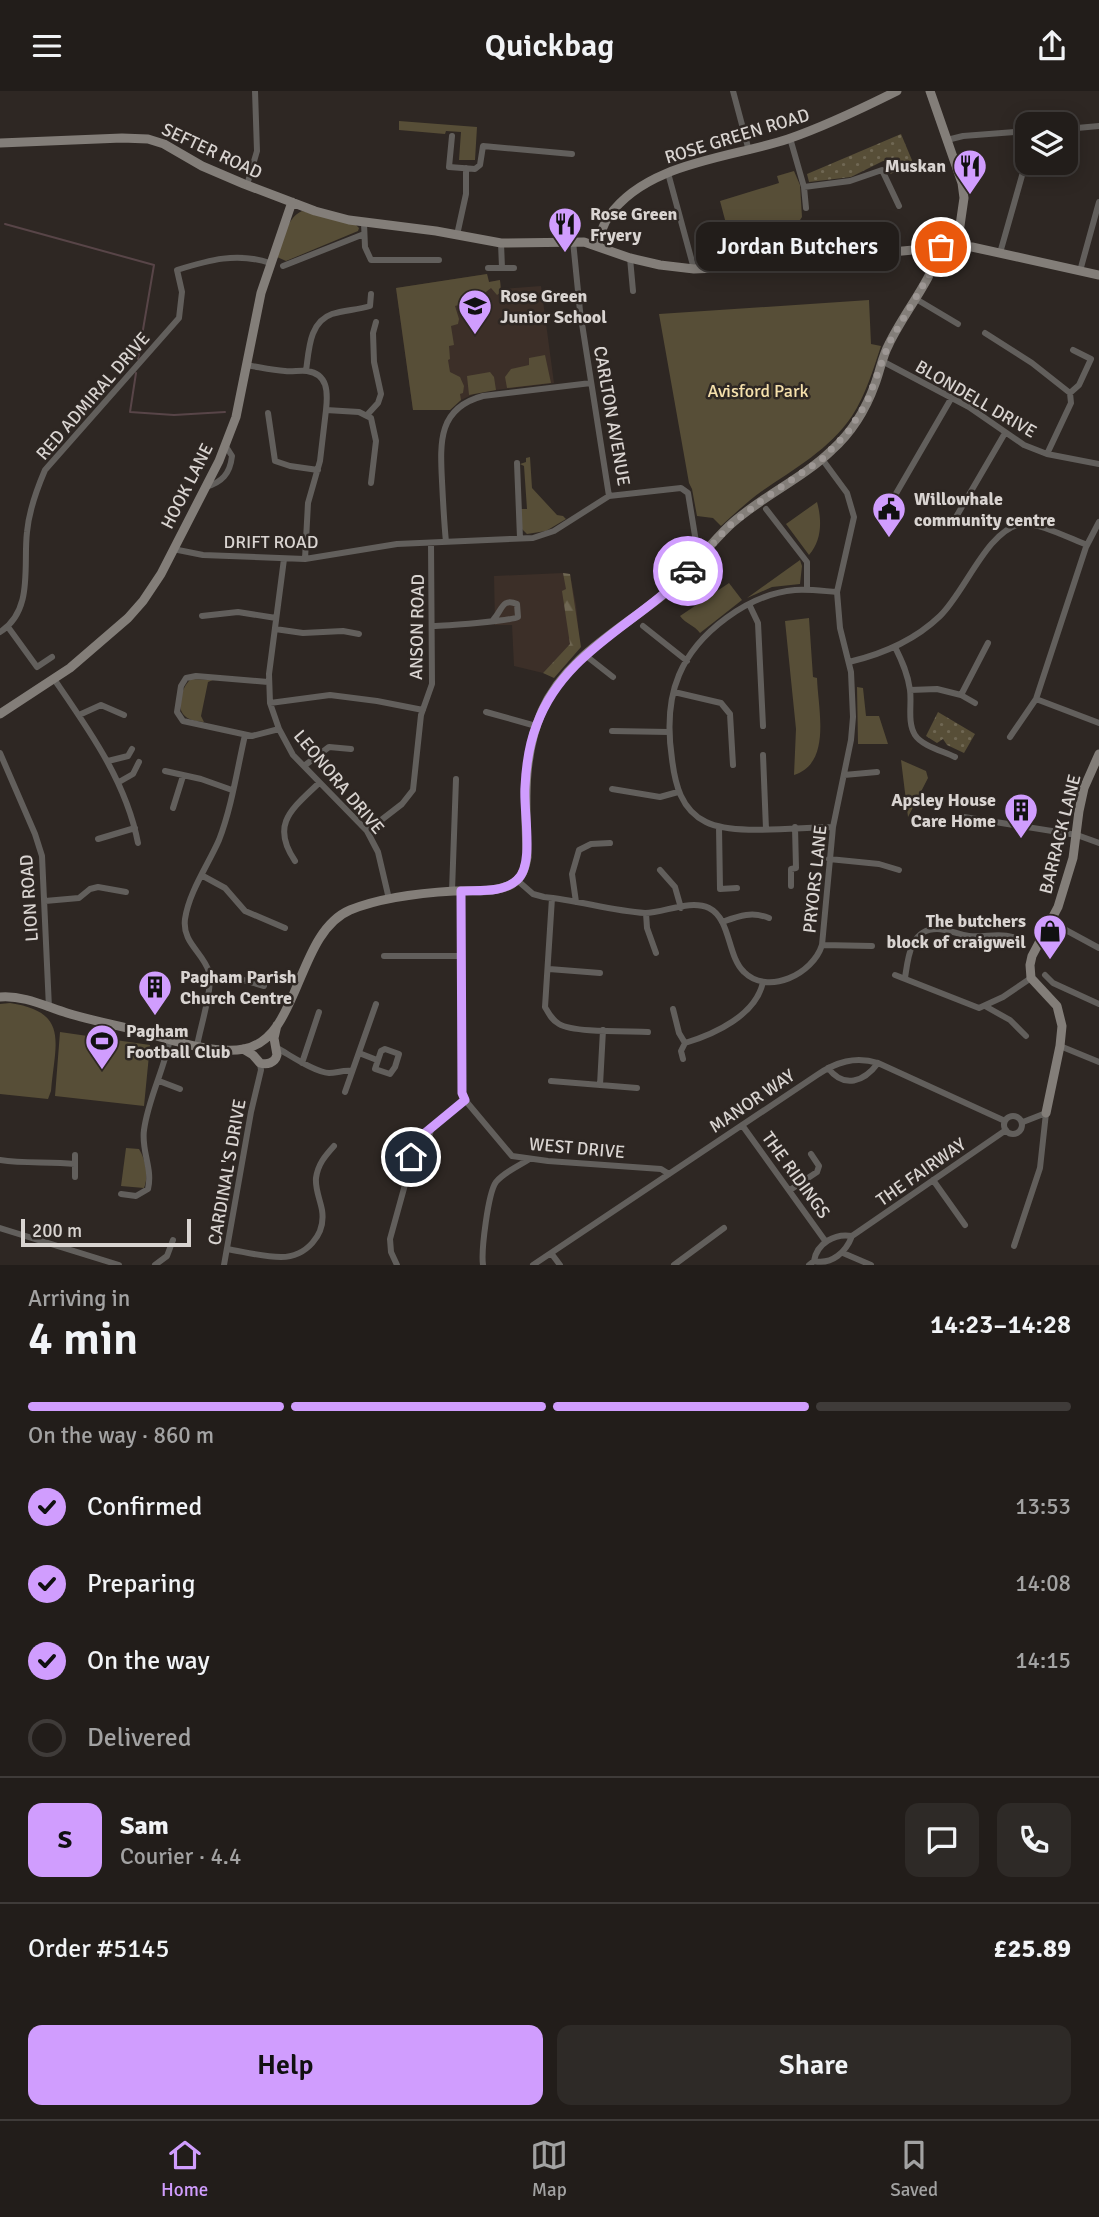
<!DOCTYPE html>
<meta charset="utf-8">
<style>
:root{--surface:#221d1a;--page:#2e2a27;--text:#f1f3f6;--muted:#a2a2a2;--line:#3f3b39;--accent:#d09dfe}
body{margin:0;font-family:Signika,sans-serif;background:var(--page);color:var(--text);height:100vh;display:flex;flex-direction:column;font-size:26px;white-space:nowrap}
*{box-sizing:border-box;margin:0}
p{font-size:23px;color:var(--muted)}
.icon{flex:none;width:38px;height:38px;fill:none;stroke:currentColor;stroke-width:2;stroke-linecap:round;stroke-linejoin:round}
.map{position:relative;height:1174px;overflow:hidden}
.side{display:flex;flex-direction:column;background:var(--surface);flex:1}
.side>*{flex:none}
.controls{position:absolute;left:1015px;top:21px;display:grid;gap:14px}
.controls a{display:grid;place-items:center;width:63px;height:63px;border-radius:14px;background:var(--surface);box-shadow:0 4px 18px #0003,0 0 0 2px var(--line);font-size:35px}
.scale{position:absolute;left:21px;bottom:18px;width:170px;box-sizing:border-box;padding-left:7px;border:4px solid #d9d4d1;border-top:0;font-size:19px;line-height:24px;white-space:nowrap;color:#d9d4d1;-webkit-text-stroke:5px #2e2723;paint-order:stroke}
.pin{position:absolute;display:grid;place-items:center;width:60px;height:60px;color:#fff;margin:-30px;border:4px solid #fff;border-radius:50%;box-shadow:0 2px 7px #0007}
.courier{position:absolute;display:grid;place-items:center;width:70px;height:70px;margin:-35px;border:5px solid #d09dfe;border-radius:50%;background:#fff;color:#222;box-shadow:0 2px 9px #0007}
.bubble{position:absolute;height:49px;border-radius:14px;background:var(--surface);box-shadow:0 4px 18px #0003,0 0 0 2px var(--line);font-size:23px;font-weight:600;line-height:49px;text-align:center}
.overview em{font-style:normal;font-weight:600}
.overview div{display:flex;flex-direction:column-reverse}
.overview{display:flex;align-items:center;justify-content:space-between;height:119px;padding:0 28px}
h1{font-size:46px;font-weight:600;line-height:52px}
.bar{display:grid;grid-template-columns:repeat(4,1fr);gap:10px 7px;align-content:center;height:84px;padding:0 28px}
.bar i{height:9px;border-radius:5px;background:var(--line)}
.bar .on{background:var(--accent)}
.bar p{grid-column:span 4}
.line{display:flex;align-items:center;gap:18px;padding:0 28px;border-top:2px solid var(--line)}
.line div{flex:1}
.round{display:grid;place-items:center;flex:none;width:74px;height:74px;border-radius:14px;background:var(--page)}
ol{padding:0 28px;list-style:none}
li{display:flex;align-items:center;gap:21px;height:77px}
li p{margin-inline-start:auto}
li .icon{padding:7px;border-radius:50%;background:var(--accent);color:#111;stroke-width:4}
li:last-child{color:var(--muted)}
li i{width:38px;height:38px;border:4px solid var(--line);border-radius:50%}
.action{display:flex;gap:14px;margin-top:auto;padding:14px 28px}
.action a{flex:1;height:80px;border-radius:14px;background:var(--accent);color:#111;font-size:28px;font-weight:600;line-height:80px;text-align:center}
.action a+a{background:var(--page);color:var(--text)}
header{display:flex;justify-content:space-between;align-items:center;height:91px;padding:0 28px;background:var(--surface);font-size:32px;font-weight:600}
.tabs{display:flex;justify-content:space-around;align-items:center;height:98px;border-top:2px solid var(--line);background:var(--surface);font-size:19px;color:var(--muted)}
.tabs a{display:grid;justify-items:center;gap:4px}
.tabs .on{color:var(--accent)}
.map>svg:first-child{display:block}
.built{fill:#3c2f28}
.green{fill:#574e37}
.forest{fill:url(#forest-firs)}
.garden{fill:url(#garden-dots)}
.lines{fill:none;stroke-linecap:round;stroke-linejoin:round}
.stream{stroke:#584548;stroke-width:2}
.street{stroke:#625f5c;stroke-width:6}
.secondary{stroke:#837e79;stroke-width:9}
.done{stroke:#9d9794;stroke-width:7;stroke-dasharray:0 12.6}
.route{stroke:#d09dfe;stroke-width:9}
.labels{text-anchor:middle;stroke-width:5;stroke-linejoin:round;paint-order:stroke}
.street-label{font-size:18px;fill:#d9d4d1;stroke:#2e2723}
.poi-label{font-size:18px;font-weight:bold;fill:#d9d4d1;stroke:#2e2723;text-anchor:start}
.park-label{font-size:18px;fill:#f6e1ac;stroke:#2e2723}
</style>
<header><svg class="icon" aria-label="menu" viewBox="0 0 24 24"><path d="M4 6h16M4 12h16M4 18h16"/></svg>Quickbag<svg class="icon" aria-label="share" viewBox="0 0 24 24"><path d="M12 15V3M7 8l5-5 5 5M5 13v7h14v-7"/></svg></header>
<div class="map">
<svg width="1099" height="1174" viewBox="0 0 1099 1174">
<defs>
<pattern id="forest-firs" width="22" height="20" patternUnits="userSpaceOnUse" patternTransform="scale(1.75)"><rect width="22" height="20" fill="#574e37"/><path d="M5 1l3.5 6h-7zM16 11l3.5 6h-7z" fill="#6f6753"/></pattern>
<pattern id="garden-dots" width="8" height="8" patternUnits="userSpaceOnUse" patternTransform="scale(1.75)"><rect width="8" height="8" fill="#574e37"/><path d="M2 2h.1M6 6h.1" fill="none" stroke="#6f6753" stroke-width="1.8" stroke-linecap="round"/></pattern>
</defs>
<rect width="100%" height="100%" fill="#2e2723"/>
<path class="built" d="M487,183L489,191L500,189L501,198L541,195L554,292L478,301L461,309L450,319H413L396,197Z
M563,482L570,483L576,514L579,544L543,582L514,575L512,534H495L494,485Z"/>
<path class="green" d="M399,30L477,36L475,69H459L461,41L446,40L445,43L399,39Z
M794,80L800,94L802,126L800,129L728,140L720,110L779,92L777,85Z
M302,120L356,134L359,137L358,140L286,170L277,166C283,150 286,127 302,120Z
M487,183L489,191L500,189L501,201L497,204L491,197L477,208L481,214L470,211L455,215L459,228L458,233L451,235L454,254L449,255L450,268L448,269L450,281L460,286L464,295L463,302L460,303L461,309L450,319H413L396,197Z
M869,209L871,253L881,255C873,279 866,303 852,325C830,358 794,378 762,400C747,411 734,423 721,435L713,427L697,425L692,398L689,392L659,223Z
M545,264L551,292L507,297L505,286L511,278L529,274V267Z
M490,281L494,286L496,299L469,304L467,285Z
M530,366L532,397L557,424L563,425L566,428L546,440L527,443L522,438L521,418H527L524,375L520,373L526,371V367Z
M817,411C822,429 822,449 809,464L786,433Z
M800,469L802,475L800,493L772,496L747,507Z
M729,492L742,509L700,542C694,534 686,533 680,525Z
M809,527L813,586L817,587C818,618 832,672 794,684L796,638L785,530Z
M191,588L213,589L208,591L201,625L204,631C197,630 188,630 183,623C176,614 183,594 191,588Z
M857,596L863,597L866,625H879L888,653H858Z
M901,669L926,680L928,687L908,726Z
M10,912C70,921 55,952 51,1000L48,1008L0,1003V913Z
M60,941L150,954L144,1015L55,1005Z
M126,1057L139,1058C146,1070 149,1084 144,1097L121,1095Z"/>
<path class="forest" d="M563,482L570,483L581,556L554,587L543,582L570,553L562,500L566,498Z"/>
<path class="garden" d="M901,43L914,74L890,83L892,76L890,70H883L851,86L809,91L807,83Z
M938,621L975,643L964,662L947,654L943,648L937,652L926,645Z"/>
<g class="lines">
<path class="stream" d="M5,133L154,174L138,268
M136,282L130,321L174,324L225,321"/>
<path class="street" d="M733,0L749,60
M1066,38L1099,35
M452,45L449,76L475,78L480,74L483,55L572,63
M790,47L804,96L806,117
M947,49L963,45L1027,40
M668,82L694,178
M247,94L257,60L255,0
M804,96L850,90L882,79L899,115
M364,132L365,156L371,169H439
M457,144L466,103V77
M573,150L580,220L609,405
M501,152L502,177
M1000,162L1027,67
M630,167L633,200
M283,175L364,143
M488,177H514
M1080,180L1099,111
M916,208L958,233
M985,242L1032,272L1070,302L1071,312L1047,363
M882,270L969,316L1024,354L1047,363L1099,373
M246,274C259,276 272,279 285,280C292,281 300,279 307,280C328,283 328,301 326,319
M306,280C309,259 309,231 332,223C344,219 357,219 370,215L371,203
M1070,302L1079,294L1091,268L1073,259
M268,322L275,370L290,375L318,379
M367,324L378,312L381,303L374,271L373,242L376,231
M517,372L520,447
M206,396C222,391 230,383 232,365L225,354
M894,406L952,306
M766,418L807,471V499
M956,426L1005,342
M446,451C444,431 443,410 442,390C440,351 438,317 483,305L591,292
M173,458L203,464L305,468L397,453L533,447L554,440L609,405L681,397L688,402L696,451L704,462
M284,468L269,583L270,612L279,638L293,664L367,740L378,761L389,808
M305,468L308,412L320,370L326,319L359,321L371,327L376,350L371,392
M749,513L758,532L763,635
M202,525L238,521L276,527
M432,535C444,535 511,530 518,526L517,513C502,506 502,520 493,529
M643,535L687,570
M8,536L37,576L52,566
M275,538L303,542L343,540L359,543
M0,541C34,520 23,474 27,441C29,419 36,400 45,379L179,227L182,201L177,179C209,169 237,161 270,172
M895,556C902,570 908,583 910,599C912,613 907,631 915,644C922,655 943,660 955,666
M585,564L613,586
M849,571C883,563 914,550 940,525C965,501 987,440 1020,433C1036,430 1071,448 1087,454
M54,588C89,639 126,690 138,752
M268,591L196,585L186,587L181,595L177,621L183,630L252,645L279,638
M910,599L937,598L961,604L988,552
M674,601L721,612L730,623L733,674
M961,604L975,612
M1036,608L1099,632
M270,612L330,604L377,610L423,619
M486,621L536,635
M79,624L101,614L124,624
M612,640L669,641
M1010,646L1036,608L1086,456L1099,431
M0,662L35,743L42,765L49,917
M763,664L766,738
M108,670L128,665L132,658
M304,675L329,656L351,658
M165,680L201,688L232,699
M844,684L877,681
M119,691L133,683L139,671
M612,698L660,706L678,701
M173,717L183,685
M964,726L1077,744L1099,752
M719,736L720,798L737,797
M833,736C799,736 734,745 706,731C681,719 675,693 672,668C668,641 668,610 679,584C697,541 749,503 795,499C809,498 823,500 837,501
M367,740L402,713L413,699L421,624L432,593L431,452
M98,748L135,737
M829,768L879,773L899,779
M295,770C270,733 292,718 319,692
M660,779L675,796L681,817
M203,785L225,797L245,820L285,837
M517,789L533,803L544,806C578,809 611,820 645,822C664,822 690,808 709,817C731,828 727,865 744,881C768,905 813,883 822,854L833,736L851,649L853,626L851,581L840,537L837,501L854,426L847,402L822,368
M791,795V778L796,777L795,736
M452,800L456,688
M461,800L462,1002L465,1009L512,1065L548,1070L661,1078L669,1083
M552,807L545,916C549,923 552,929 559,933C574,942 628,940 648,941
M45,810L79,807L90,798L98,796L126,801
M576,811L572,783L579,759L591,753L610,752
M646,822L647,837L656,862
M722,831C739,825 752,820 769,827
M1051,831L1099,857
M822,854L872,855
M384,865H461
M549,878L600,882
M895,884L979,917L1003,906L1031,887
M1045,884L1053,892L1099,913
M210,887L230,885L264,895
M905,887C908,867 910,838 937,838C948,838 959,844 969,845C985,847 997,841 1013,846
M985,915L1010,929L1026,945
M673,918L679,942L685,952C715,943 756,924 763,891
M197,955C200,937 213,898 209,881C203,861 182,852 185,828C189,801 208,774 219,749C232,715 237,679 245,644
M1060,955L1099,971
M277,957C290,964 314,981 329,982C337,982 342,979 352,980
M385,958L399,963L395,976L390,983L375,978L381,960Z
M359,962L377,969
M683,968L681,960L685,952
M302,972L319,921
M828,977C844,998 864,991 878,972
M159,990L180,998
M551,990L637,997
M600,994L603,939
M345,1001L376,913
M1004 1034a9 9 0 1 1 18 0a9 9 0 1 1-18 0Z
M742,1034L826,1151
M0,1069C25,1073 50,1070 75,1073V1064
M411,1072L416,1056L431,1038
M75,1086V1073
M933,1089L965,1134
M790,1099L817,1081L819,1075L811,1063
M121,1103L136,1105L148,1098C153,1077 141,1060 144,1039C148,1008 164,979 170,948
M0,1137L119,1174
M852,1145L1006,1039
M1014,1155L1040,1077L1046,1022L1023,1031
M227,1158C245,1161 263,1166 281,1166C306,1166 326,1144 322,1119C320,1108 315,1098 316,1087C318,1073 325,1065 334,1055
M551,1162L560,1174
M843,1162L871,1174
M155,1174L167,1165L173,1149
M224,1174L251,1021L261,979L260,972
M397,1174L391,1161L390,1148L411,1072L427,1052L432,1036L465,1009
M483,1174C481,1160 488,1102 496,1091C503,1082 518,1075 528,1069
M533,1174L817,984C836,971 855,965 878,972L1005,1030
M674,1174L724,1137
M809,1174L814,1170C817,1152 835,1142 852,1145C846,1161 832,1174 814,1170"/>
<path class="secondary" d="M930,0L962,92L964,107L957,155
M0,52L122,47L148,48L164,53L202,75L244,93L315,120L349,129L436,140L501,152L584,151L630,167L660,174L694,178L717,177L957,155L972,156L1099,184
M598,154C600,144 603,133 609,125C647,71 731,67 788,48C826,35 861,18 897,0
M0,623L70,577L128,527L143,510L161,483L219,370L236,326L261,202L292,111
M0,906C23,904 45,915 67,922C90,929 115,934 139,940C168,948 214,964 244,958C300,948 296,842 350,819C382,806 419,802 454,800C472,799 496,802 512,793C522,787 525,778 527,766C526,716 521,668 542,620C565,567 620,539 663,504C688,483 706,457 729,435C760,406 801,389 832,359C851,342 866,318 875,293C880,280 882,266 889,253C905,220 930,192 941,156
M243,958L253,964L260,972C267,974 275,972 277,964L274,947L277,934
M1046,1022L1060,955L1062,935L1057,915L1031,887L1030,874L1032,865L1058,816L1073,767L1079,720L1084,697L1099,663"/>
</g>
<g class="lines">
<path class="done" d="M688,480L729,435L761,410L822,368L848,341L867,311L889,252L936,172L941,156"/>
<path class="route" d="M411,1066L425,1042L465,1009L462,1002L461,800C479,799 503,802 517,789C535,774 523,719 525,696C526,675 529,653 537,633C564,560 638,533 688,480"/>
</g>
<defs>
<g id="restaurant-pin" transform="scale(1.75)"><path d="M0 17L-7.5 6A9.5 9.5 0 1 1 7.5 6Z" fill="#d09dfe" stroke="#2e2723"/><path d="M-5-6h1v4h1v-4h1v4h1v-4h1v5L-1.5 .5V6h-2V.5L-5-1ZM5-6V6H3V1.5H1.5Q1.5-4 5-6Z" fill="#111"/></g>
<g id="school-pin" transform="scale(1.75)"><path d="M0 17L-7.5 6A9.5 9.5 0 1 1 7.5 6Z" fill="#d09dfe" stroke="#2e2723"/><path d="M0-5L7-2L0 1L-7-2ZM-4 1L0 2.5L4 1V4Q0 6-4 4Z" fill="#111"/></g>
<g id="civic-pin" transform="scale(1.75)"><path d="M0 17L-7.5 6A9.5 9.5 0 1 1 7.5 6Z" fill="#d09dfe" stroke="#2e2723"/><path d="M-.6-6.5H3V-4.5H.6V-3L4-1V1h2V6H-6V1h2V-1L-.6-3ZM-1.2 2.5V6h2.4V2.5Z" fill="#111"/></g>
<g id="building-pin" transform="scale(1.75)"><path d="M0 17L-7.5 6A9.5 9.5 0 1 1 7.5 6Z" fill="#d09dfe" stroke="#2e2723"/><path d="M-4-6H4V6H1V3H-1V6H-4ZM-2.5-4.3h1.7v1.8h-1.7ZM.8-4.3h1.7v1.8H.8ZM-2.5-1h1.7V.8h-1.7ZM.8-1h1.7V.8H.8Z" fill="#111"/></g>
<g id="shop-pin" transform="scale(1.75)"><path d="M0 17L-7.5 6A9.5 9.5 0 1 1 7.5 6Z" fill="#d09dfe" stroke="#2e2723"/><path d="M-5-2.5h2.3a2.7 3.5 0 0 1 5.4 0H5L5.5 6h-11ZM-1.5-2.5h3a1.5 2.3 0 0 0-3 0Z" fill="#111"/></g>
<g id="stadium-pin" transform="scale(1.75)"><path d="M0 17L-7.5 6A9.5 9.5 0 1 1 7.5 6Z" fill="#d09dfe" stroke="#2e2723"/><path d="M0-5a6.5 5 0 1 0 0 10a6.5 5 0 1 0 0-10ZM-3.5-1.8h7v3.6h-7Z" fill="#111"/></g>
</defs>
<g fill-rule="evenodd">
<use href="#restaurant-pin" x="970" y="75"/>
<use href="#restaurant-pin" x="565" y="133"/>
<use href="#school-pin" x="475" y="215"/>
<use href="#civic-pin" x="889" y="418"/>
<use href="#building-pin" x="1021" y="719"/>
<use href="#shop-pin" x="1050" y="840"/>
<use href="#building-pin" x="155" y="896"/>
<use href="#stadium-pin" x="102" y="950"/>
</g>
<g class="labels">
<g class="street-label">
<text transform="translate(737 45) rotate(-17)" y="6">ROSE GREEN ROAD</text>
<text transform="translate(212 60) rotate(25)" y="6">SEFTER ROAD</text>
<text transform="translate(93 305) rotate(-49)" y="6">RED ADMIRAL DRIVE</text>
<text transform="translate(976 308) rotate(30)" y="6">BLONDELL DRIVE</text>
<text transform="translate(612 325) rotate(80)" y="6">CARLTON AVENUE</text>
<text transform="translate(187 395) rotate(-63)" y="6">HOOK LANE</text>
<text x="271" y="457">DRIFT ROAD</text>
<text transform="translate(417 536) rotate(-89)" y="6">ANSON ROAD</text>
<text transform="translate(339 691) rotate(50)" y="6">LEONORA DRIVE</text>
<text transform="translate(1060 743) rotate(-76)" y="6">BARRACK LANE</text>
<text transform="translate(815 788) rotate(-84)" y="6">PRYORS LANE</text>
<text transform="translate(29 807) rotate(-94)" y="6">LION ROAD</text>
<text transform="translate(752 1010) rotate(-34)" y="6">MANOR WAY</text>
<text transform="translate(577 1057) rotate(5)" y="6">WEST DRIVE</text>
<text transform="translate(227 1081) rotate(-80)" y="6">CARDINAL'S DRIVE</text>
<text transform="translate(921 1081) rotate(-35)" y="6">THE FAIRWAY</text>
<text transform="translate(796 1084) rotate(54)" y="6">THE RIDINGS</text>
</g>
<g class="poi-label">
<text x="946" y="81" text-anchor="end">Muskan</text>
<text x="590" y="129">Rose Green<tspan x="590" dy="21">Fryery</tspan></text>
<text x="500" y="211">Rose Green<tspan x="500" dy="21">Junior School</tspan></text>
<text x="914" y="414">Willowhale<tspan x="914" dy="21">community centre</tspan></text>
<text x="996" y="715" text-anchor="end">Apsley House<tspan x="996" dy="21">Care Home</tspan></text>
<text x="1026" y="836" text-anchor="end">The butchers<tspan x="1026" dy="21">block of craigweil</tspan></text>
<text x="180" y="892">Pagham Parish<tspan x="180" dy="21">Church Centre</tspan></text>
<text x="126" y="946">Pagham<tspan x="126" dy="21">Football Club</tspan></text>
</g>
<g class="park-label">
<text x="758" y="306">Avisford Park</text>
</g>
</g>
</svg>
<div class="controls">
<a><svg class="icon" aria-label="layers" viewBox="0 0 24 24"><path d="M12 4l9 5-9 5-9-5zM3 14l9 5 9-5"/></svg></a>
</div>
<div class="scale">200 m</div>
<div class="pin" style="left:941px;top:156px;background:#ea580c"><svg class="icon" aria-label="bag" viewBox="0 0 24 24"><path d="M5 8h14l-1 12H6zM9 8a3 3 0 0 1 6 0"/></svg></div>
<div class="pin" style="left:411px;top:1066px;background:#1f2937"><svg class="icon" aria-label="home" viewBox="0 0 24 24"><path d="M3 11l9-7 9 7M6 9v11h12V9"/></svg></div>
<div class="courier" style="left:688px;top:480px"><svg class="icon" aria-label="car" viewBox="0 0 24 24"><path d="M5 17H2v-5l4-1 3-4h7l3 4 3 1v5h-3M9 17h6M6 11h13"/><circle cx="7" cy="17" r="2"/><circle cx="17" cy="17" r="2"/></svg></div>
<div class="bubble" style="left:696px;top:131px;width:203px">Jordan Butchers</div>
</div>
<section class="side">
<div class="overview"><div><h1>4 min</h1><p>Arriving in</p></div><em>14:23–14:28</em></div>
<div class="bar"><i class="on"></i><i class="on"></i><i class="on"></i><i></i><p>On the way · 860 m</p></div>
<ol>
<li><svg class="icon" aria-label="check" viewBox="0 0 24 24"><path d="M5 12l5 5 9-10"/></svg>Confirmed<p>13:53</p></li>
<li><svg class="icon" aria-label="check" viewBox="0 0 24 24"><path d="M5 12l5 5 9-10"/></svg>Preparing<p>14:08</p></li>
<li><svg class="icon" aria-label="check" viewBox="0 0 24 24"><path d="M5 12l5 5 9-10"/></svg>On the way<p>14:15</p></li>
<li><i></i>Delivered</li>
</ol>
<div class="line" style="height:126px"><b class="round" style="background:var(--accent);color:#111">S</b><div><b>Sam</b><p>Courier · 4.4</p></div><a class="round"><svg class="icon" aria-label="chat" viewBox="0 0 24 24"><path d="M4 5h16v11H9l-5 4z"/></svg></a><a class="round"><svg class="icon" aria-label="phone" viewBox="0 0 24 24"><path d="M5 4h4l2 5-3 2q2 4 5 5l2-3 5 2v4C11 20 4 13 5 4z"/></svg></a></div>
<div class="line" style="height:91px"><div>Order #5145</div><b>£25.89</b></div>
<div class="action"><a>Help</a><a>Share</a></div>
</section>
<nav class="tabs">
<a class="on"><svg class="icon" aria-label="home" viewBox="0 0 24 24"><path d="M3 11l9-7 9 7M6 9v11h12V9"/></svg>Home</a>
<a><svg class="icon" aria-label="map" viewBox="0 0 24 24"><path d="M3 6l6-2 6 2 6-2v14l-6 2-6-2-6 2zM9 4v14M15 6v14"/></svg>Map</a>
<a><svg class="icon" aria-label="saved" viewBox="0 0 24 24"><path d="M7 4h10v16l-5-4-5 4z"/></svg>Saved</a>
</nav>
